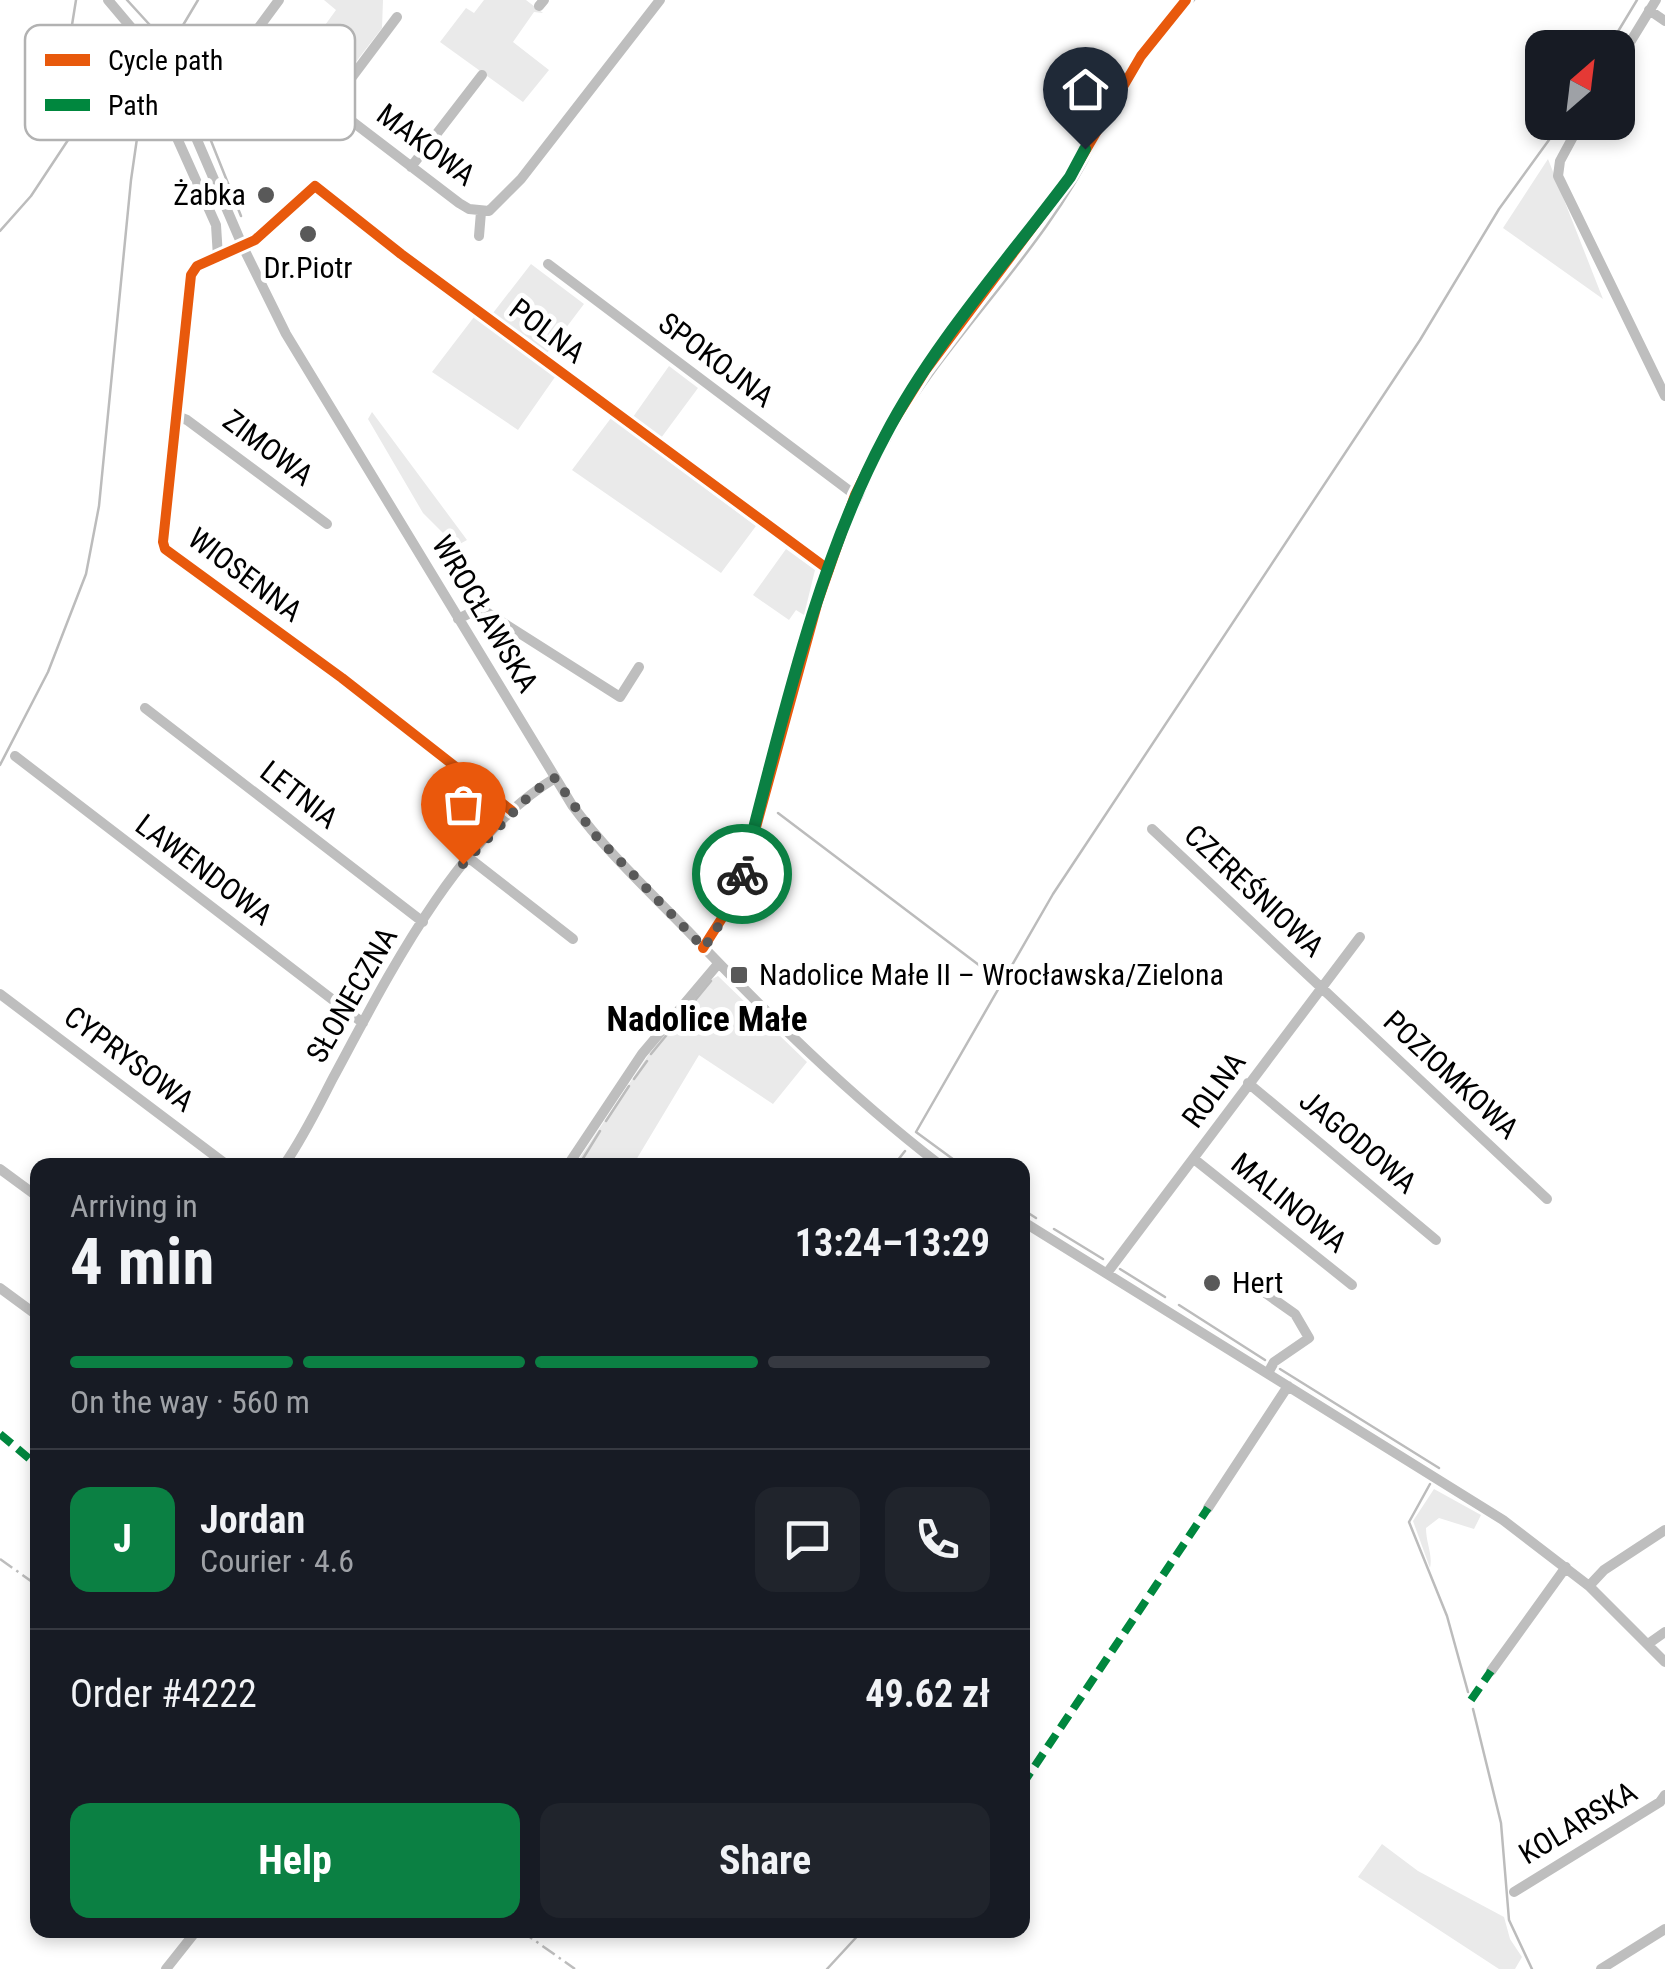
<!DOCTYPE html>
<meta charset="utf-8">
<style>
:root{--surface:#171b24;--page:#20242c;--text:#f1f3f6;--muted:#9ea1a6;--line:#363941;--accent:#0b8043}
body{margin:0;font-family:"Roboto Condensed",sans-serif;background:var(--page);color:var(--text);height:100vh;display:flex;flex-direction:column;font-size:38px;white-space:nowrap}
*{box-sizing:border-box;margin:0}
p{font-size:32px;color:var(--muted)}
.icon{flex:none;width:55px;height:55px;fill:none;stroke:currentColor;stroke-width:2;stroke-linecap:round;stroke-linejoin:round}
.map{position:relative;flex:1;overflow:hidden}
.sheet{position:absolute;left:30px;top:1158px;width:1000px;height:780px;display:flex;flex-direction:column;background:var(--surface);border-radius:20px;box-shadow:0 5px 15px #0003}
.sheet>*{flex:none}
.needle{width:65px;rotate:28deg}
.tools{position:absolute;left:1525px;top:30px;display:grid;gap:20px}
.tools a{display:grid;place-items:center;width:110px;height:110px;border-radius:20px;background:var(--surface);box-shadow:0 5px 15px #0003;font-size:50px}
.pin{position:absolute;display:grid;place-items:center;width:85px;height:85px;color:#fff;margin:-102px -42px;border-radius:50% 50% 50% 0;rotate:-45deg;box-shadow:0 0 10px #0007}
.pin .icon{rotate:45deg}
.courier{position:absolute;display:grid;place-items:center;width:100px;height:100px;margin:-50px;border:8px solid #0b8043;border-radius:50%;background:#fff;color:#222;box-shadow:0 2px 12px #0007}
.headline em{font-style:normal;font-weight:700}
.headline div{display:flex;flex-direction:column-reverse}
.headline{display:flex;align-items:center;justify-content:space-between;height:170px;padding:0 40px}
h1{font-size:65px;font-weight:700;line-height:75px}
.bar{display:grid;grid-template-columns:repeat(4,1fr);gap:15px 10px;align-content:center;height:120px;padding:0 40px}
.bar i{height:12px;border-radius:8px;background:var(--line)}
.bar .on{background:var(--accent)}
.bar p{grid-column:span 4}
.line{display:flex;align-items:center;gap:25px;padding:0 40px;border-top:2px solid var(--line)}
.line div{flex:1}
.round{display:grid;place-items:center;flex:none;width:105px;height:105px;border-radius:20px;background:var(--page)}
.primary-button{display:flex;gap:20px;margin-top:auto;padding:20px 40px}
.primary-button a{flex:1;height:115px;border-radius:20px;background:var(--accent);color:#fff;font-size:40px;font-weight:700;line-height:115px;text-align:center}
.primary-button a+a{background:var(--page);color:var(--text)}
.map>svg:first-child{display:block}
.green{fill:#eaeaea}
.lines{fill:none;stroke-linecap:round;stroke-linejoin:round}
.stream{stroke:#bcbcbc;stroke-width:2.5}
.minor{stroke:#bebebe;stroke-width:10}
.rail{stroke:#bdbdbd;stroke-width:2.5;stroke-dasharray:15 5 2.5 5;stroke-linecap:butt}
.quiet{stroke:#00873e;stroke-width:8;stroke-dasharray:15 8;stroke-linecap:butt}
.cycleway-casing{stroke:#fff;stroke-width:16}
.cycleway{stroke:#e8590c;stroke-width:10}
.done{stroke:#595959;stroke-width:10;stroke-dasharray:0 18}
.route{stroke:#0b8043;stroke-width:12}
.poi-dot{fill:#595959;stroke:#fff;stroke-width:4}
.labels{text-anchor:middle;stroke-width:10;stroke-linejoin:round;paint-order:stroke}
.street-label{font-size:30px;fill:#000;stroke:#fff}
.poi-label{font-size:30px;fill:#000;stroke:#fff;text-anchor:start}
.quarter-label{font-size:35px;font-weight:bold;fill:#000;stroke:#fff}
.key{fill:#fff;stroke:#b2b2b2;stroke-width:2.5}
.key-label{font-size:28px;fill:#000}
</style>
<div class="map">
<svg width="1665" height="1969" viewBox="0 0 1665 1969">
<rect width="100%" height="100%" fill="#fff"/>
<path class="green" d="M324,0H383L382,28L352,67L315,39L336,10Z
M484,0H526L543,13L534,12L513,42L549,70L523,102L440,42L466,8L474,13Z
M1548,159L1603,299L1503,228Z
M531,264L584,304L547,353L493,313Z
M474,317L555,377L518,430L432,372Z
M669,366L698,388L661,438L633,417Z
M372,412L467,540L456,546L423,513L368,419Z
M611,418L756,526L721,573L572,470Z
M786,549L815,570L804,615L796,610L789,620L753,595Z
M718,976L807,1062L773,1104L699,1055L633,1165H575L649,1054L706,982Z
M1434,1489L1481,1515L1474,1529L1439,1518L1426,1528C1426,1543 1433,1555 1430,1568L1413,1521Z
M1382,1844L1418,1871L1504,1917L1510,1939L1522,1957L1515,1969H1499L1358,1877Z"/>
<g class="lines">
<path class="stream" d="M127,0L170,47L198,0
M1168,30L1194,0
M1608,48L1637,0
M186,78L241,216
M0,231L31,196L74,131L75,126L61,115L59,106L76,0
M778,764C811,655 835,534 893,434C953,331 1045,250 1097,142
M0,765L48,672L86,574L99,506L131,180L145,83L153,65
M778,813L1000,981
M651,1054L711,981
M634,1079L647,1061
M606,1121L629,1086
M579,1165L600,1131
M894,1165L905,1151
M961,1165L916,1132L1053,894L1420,340L1499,209L1562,122
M1022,1209L1036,1218
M1054,1229L1103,1259
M1120,1269L1165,1297
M1179,1305L1265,1360
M1280,1369L1439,1468
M1430,1484L1409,1522L1447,1616L1468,1692
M1473,1709L1501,1823L1509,1920L1532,1969
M827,1969L863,1930"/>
<path class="minor" d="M108,0L167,70L243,247L286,334L572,805C606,851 647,889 687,930C767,1014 848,1094 940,1165
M539,6L544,0
M1649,10L1665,21
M248,42L459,203L469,209L489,211L521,179L660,0
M1618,62L1656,0
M167,70L248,42L279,0
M331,105L397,17
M1581,122L1560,161L1558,176L1665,396
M177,138L216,225L218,257
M411,167L482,75
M479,236L481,212
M548,264L855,495
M177,416L187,420L327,524
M458,619L480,608L620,697L639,667
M145,708L423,922
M15,756L363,1023
M512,811L342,678L165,549L163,542L191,275L197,266L255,240L315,186L401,254L829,570
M1152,829L1547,1199
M469,858L573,939
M703,948L738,893L818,601L855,495L885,435L925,371L1070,177L1141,56L1186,0
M0,994L227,1165
M1248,1083L1436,1240
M1194,1159L1352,1285
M284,1165C303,1138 318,1107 333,1078C387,978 456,838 555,778
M568,1165L642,1054L718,964
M0,1169L38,1197
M1022,1221L1503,1520L1589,1586L1665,1662
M1107,1273L1360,937
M1247,1280L1295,1314L1309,1338L1274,1362L1268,1373
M0,1288L38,1316
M1208,1508L1288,1386
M1589,1586L1604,1570L1665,1530
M1648,1644L1665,1632
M1491,1671L1566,1567
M1514,1892L1660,1802L1665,1795
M166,1969L197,1930
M1601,1969L1665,1929"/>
<path class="rail" d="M0,1559L38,1586
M520,1930L575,1969"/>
<path class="quiet" d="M0,1434L38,1466
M1471,1700L1491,1671
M1022,1785L1208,1508"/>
<g class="cycleway-casing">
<path id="cycleway" d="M512,811L342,678L165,549L163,542L191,275L197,266L255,240L315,186L401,254L829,570
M703,948L738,893L818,601L855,495L885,435L925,371L1070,177L1141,56L1186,0"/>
</g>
<use href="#cycleway" class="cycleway"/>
</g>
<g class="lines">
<path class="done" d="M463,864L533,792L555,778L594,834L704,948L734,902L742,874"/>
<path class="route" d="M742,874C780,731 815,567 885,436C932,345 1008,260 1070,177L1085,149"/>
</g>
<g class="poi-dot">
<circle cx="266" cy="195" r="10"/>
<circle cx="308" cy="234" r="10"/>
<rect x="729" y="965" width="20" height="20" rx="5"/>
<circle cx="1212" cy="1283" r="10"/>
</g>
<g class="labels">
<g class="street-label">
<text transform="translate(426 145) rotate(37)" y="10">MAKOWA</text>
<text transform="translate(547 331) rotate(37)" y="10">POLNA</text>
<text transform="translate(716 360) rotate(37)" y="10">SPOKOJNA</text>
<text transform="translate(268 448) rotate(37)" y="10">ZIMOWA</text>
<text transform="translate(245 575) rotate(37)" y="10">WIOSENNA</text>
<text transform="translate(485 614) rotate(59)" y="10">WROCŁAWSKA</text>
<text transform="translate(299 795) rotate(38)" y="10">LETNIA</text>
<text transform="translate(204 870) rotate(37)" y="10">LAWENDOWA</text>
<text transform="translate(1254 891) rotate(43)" y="10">CZEREŚNIOWA</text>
<text transform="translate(352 995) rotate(-60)" y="10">SŁONECZNA</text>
<text transform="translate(129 1059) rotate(37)" y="10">CYPRYSOWA</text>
<text transform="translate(1451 1075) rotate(43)" y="10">POZIOMKOWA</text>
<text transform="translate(1214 1090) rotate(-54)" y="10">ROLNA</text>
<text transform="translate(1358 1142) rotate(40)" y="10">JAGODOWA</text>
<text transform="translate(1289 1203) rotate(39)" y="10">MALINOWA</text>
<text transform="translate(1578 1823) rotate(-31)" y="10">KOLARSKA</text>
</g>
<g class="poi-label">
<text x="246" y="205" text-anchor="end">Żabka</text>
<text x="308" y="278" text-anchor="middle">Dr.Piotr</text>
<text x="759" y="985">Nadolice Małe II – Wrocławska/Zielona</text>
<text x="1232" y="1293">Hert</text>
</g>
<g class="quarter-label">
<text x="707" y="1031">Nadolice Małe</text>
</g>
</g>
<rect x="25" y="25" width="330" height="115" rx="15" class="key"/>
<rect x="45" y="54" width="45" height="12" fill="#e8590c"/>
<rect x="45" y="99" width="45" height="12" fill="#00873e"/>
<g class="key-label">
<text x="108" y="70">Cycle path</text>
<text x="108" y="115">Path</text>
</g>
</svg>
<div class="tools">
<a><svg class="needle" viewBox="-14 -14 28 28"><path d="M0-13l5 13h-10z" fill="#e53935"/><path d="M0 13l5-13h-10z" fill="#9ea1a6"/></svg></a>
</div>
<div class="pin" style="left:463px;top:864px;background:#ea580c"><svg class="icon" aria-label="bag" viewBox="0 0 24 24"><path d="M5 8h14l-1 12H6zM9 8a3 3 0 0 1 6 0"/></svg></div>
<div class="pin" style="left:1085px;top:149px;background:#1f2937"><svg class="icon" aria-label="home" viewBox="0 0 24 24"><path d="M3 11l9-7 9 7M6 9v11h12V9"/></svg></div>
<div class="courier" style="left:742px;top:874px"><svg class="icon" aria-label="bike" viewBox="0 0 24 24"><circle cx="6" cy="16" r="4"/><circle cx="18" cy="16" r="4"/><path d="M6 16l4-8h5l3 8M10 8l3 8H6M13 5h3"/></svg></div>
<section class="sheet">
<div class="headline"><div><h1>4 min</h1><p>Arriving in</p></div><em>13:24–13:29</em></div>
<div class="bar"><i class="on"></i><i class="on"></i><i class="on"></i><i></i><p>On the way · 560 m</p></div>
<div class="line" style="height:180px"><b class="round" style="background:var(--accent);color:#fff">J</b><div><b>Jordan</b><p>Courier · 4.6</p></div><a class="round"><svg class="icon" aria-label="chat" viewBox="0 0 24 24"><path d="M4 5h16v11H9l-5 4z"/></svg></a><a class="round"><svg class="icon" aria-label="phone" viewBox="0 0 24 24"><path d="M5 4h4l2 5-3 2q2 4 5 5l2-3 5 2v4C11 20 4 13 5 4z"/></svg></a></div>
<div class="line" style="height:130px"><div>Order #4222</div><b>49.62 zł</b></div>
<div class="primary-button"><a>Help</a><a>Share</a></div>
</section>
</div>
